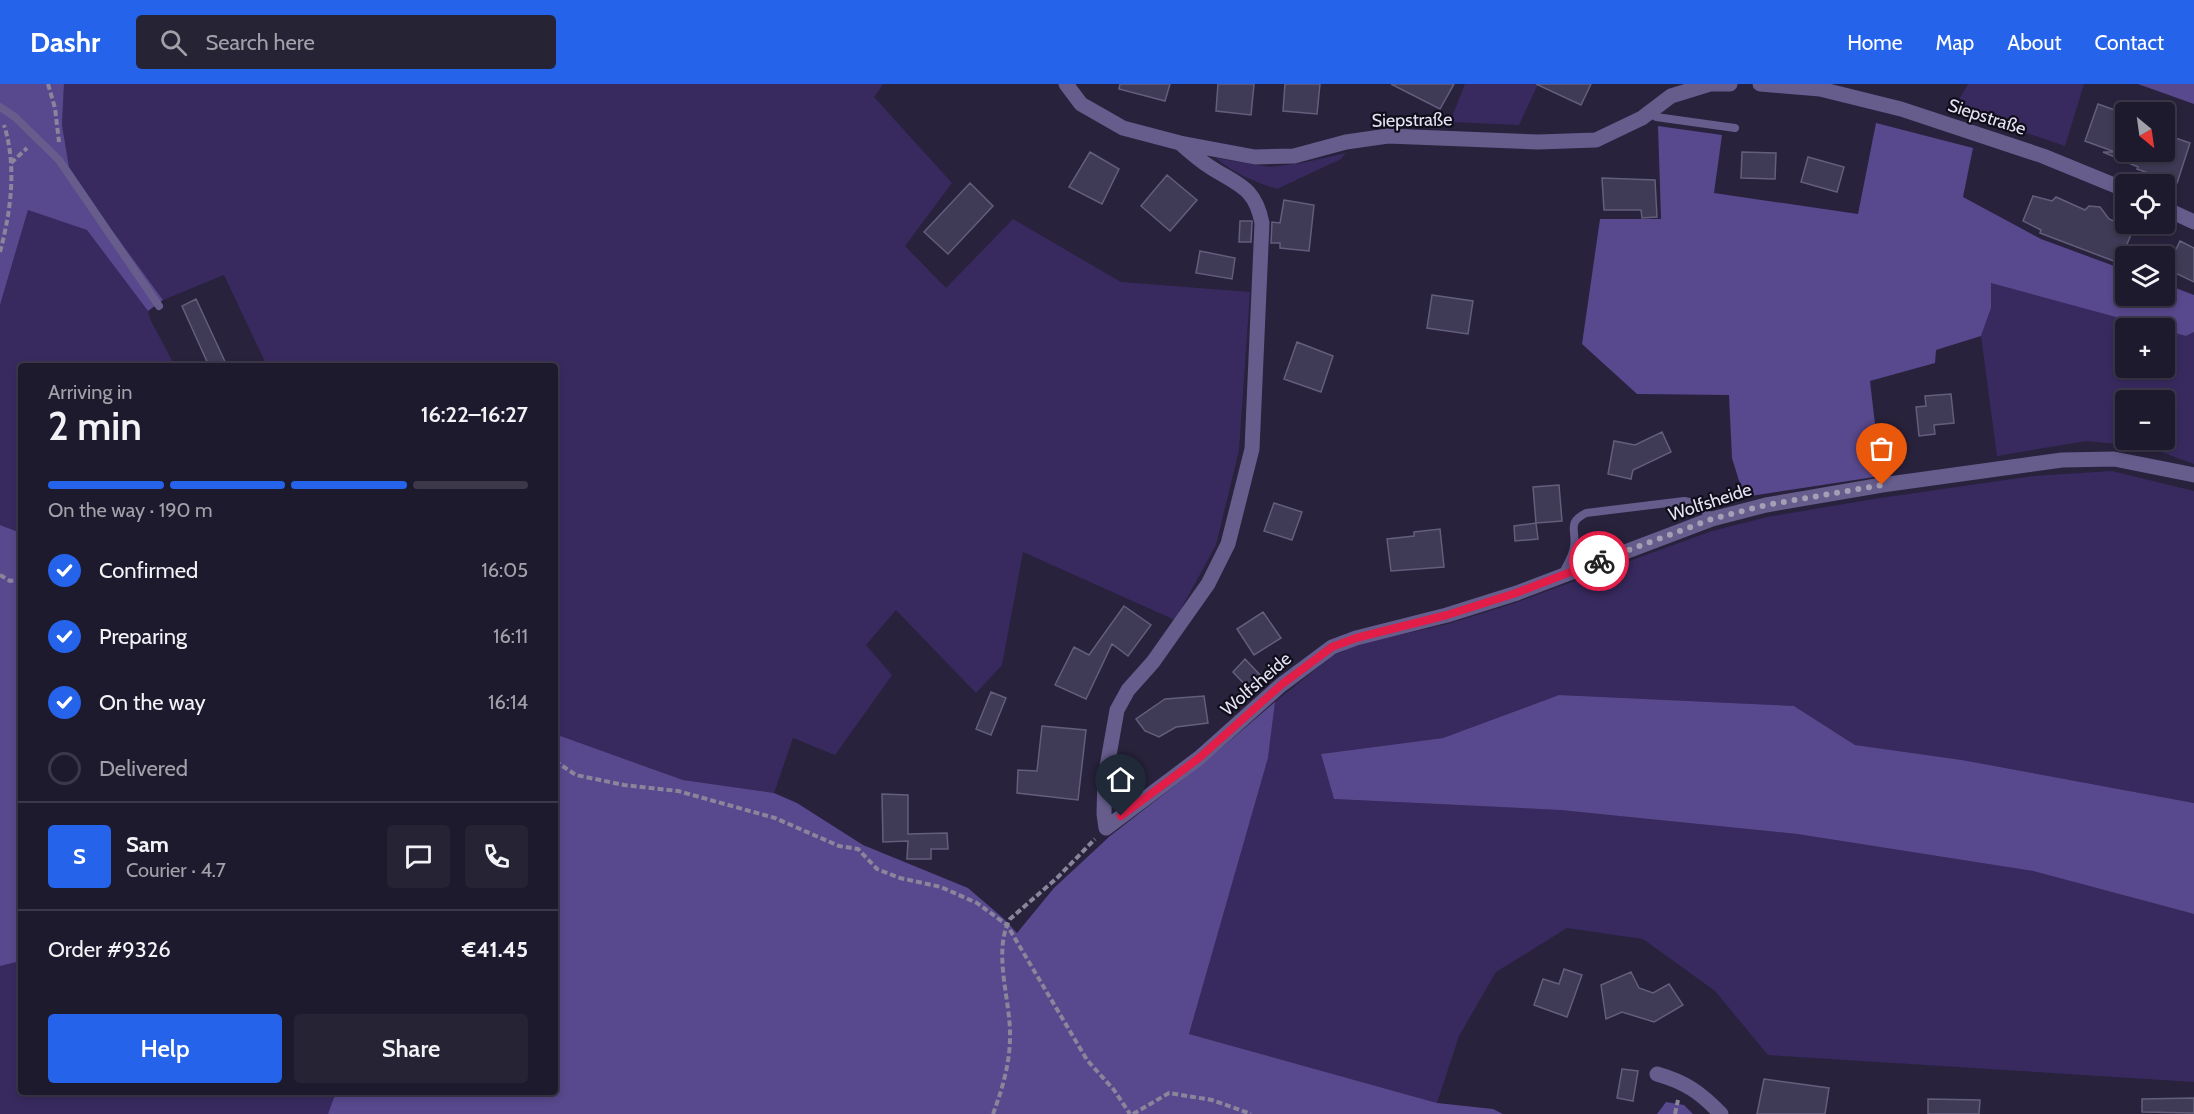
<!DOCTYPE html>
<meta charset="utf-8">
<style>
:root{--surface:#1e1a2d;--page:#262335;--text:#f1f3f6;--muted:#a1a1aa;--line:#3c3849;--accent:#2563eb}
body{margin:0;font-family:Cabin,sans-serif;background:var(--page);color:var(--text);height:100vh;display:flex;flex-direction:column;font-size:22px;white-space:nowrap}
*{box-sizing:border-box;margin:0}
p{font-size:20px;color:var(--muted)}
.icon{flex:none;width:33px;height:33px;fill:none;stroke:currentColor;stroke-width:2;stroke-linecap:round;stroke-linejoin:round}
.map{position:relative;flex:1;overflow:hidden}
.details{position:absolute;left:18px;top:279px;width:540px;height:732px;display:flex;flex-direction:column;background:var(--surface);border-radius:6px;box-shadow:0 3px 9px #0003,0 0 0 2px var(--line)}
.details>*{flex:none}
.needle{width:39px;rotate:151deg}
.tools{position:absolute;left:2115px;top:18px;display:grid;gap:12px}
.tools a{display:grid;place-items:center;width:60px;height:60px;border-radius:6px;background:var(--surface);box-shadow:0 3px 9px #0003,0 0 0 2px var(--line);font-size:30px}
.pin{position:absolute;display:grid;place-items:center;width:51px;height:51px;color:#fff;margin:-62px -26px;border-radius:50% 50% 50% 0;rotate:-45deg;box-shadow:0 0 6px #0007}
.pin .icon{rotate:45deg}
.courier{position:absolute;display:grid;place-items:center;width:60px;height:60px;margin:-30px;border:4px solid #e11d48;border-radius:50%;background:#fff;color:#222;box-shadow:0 2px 8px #0007}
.summary em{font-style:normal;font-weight:600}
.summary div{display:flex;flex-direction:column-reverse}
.summary{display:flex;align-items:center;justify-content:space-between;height:102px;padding:0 30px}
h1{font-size:39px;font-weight:600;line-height:45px}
.bar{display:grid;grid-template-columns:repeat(4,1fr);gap:9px 6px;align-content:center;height:72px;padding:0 30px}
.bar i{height:8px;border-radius:4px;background:var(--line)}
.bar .selected{background:var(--accent)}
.bar p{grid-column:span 4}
.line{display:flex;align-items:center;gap:15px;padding:0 30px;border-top:2px solid var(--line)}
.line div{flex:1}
.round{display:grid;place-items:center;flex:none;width:63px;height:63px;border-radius:6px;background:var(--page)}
ol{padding:0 30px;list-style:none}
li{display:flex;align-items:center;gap:18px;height:66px}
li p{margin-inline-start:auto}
li .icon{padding:6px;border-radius:50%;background:var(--accent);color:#fff;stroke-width:4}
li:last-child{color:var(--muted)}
li i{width:33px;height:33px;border:3px solid var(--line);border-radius:50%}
.button{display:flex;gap:12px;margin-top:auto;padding:12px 30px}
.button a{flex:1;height:69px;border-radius:6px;background:var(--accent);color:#fff;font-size:24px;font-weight:600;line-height:69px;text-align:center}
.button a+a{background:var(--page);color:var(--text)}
header{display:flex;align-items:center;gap:36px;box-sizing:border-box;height:84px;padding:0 30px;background:var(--accent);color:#fff}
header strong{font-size:28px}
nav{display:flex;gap:33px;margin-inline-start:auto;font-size:21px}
.search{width:420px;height:54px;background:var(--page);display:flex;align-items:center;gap:15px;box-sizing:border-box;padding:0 21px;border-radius:6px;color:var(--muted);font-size:22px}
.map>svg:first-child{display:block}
.green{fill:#382a5f;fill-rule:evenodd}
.forest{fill:#58488d}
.building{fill:#3f3a56;stroke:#635e7c;stroke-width:1.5}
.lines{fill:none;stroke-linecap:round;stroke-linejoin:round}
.path{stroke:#89859b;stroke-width:4;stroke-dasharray:6 3;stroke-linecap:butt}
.service{stroke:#665d8d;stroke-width:8}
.minor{stroke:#665d8d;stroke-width:15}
.done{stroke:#a39fb4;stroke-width:6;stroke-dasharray:0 10.8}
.route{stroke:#e11d48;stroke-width:8}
.labels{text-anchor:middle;stroke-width:4.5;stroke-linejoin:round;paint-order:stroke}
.street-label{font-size:18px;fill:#e5e3f4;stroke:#100e1a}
</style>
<header>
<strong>Dashr</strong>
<div class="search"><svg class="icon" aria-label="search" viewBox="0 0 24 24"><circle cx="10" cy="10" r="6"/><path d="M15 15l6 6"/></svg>Search here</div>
<nav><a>Home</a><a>Map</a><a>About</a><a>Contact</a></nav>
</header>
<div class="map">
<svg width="2194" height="1030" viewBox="0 0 2194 1030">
<rect width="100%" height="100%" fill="#28223c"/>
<path class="green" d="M64,0H883L874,13L952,99L905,162L946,204L1013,135L1121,198L1250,208L1239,366L1216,461L1175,536L1023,468L1002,581L976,609L896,526L866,561L892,591L835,671L793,654L774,709L683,696L555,650V282H267L224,191L163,216L111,145L69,83L62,41Z
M1465,0H1538L1519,41L1450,38Z
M1968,0H2084L2065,62L1954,24Z
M1346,69L1341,75L1277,105C1254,98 1235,90 1216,74L1270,83L1302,79Z
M28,126L87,145L148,227L151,237L175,282H21V449L0,441V221Z
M1991,199L2159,244H2126V284H2164L2165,246L2186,252L2194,248V380L2147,363L2086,357L1997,372L1981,252L1991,224ZM2126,316H2164V356H2126Z
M2112,387L2194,407V719L1962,676L1855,661L1794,622L1559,611L1443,654L1321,670L1334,715L1560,726L1797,750L2033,787L2194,830V998L1768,971L1715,907L1643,855L1567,844L1496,888L1459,952L1437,1019L1189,950L1268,674L1275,618L1332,572L1359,560L1448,540L1512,520L1712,447L1767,433L1880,414L2033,392Z
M21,877V1008H336L328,1030H0V882Z"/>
<path class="forest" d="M0,0H64L62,41L69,83L111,145L163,216L148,227L87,146L28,126L0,221Z
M2138,0H2194V20Z
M1876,39L1973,64L1963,113L2041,155L2125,186L2126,212H2164L2165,200L2194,211V248L2186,252L1991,199V224L1981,252L1936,266L1935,279L1870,297L1881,392L1744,413L1732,374L1729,311L1637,310L1582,260L1600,135H1661L1658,42L1722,51L1714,109L1858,130Z
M0,441L21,449V877L0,882Z
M1559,611L1794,622L1855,661L1962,676L2194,719V830L2033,787L1797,750L1560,726L1334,715L1321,670L1443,654Z
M1275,618L1268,674L1189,950L1437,1019L1493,1025L1503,1030H328L336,1008H555V650L683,696L774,709L797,719L863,761L968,804L1003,834L1017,849L1054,804L1110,752L1204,679Z
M1666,1018L1684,1021L1693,1030H1657Z"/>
<path class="building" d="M1120,0H1170L1165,17L1119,5Z
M1218,0H1254L1251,31L1216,27Z
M1285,0H1320L1317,30L1283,27Z
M1391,0H1454L1440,25Z
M1536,0H1591L1581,21Z
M2098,20L2126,30V68H2164V50L2190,59L2177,99L2137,85L2138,83L2103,68H2115L2085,57Z
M1090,68L1119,85L1102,120L1069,103Z
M1742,68L1776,69L1775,95L1741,94Z
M1808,73L1844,83L1837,108L1801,98Z
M1167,91L1197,116L1170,147L1141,122Z
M1602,94L1655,96L1657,133L1642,134L1641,126H1604Z
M970,99L993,122L948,170L924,148Z
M2033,112L2052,117L2056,113L2085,126L2089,122L2100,123L2109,135L2133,146L2119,179L2040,149L2041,146L2023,137Z
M1284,116L1314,121L1309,167L1280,164V159H1271L1272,138L1280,139Z
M1240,137H1252L1251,158H1239Z
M2180,157L2194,164V198L2167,185Z
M1200,167L1235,174L1232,195L1196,189Z
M1432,211L1473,217L1468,250L1427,244Z
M196,215L209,243L227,282H209L182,222Z
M1297,258L1333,272L1321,308L1284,295Z
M1951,310L1954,339L1934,341L1935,350L1919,352L1916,323L1926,322L1925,312Z
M1662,348L1671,368L1633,386L1631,395L1608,390L1614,357L1635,361Z
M1559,401L1562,437L1536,439L1533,403Z
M1274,419L1302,428L1292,456L1264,447Z
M1536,439L1538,455L1515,457L1514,442Z
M1440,445L1444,483L1391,487L1387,455L1414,452V448Z
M1124,522L1151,541L1128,572L1112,560L1086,615L1055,601L1074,563L1089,571Z
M1263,528L1281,554L1254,571L1237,545Z
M1245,575L1262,593L1249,605L1233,588Z
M991,608L1006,614L991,651L976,645Z
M1204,612L1208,639L1176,643L1159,653L1145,647L1136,635L1165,615Z
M1042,642L1086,646L1078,716L1017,709L1018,686L1037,687Z
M882,710L908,711V750L947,749L948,765H931V775H907L908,757L883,758Z
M1564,885L1582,891L1567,933L1534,921L1543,895L1559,900Z
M1631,888L1639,904L1653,909L1669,900L1683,921L1654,938L1622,928L1606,935L1601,901Z
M1622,985L1638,987L1633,1017L1617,1014Z
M1764,995L1829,1004L1825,1030H1757Z
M2194,1014V1029L2142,1028V1015Z
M1928,1015L1980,1016L1979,1030H1928Z"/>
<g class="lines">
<path class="path" d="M48,0L55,24L59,58
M11,79L27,64
M0,168C11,127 17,82 4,41
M0,491L10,497L21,495
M555,677L576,691L624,701L678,707L775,734L839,762L858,765L877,785L900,794L941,803L977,819L1007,841L1087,976L1114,1006L1130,1030
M993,1030C1002,1006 1010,979 1010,953C1011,917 992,868 1010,835L1057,794L1095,755
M1133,1030L1169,1009L1212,1016L1251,1030
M1675,1030L1678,1016"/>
<path class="service" d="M0,23L15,33L59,76L159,222
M1650,28L1656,33L1735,44
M1562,491C1566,482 1573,472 1574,463C1577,446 1566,439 1586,429L1684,417L1699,420L1712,435"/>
<path class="minor" d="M1066,0L1081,20L1123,44L1180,59L1255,73L1294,72L1346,58L1388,52L1538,58L1596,56L1642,34L1671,12L1710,0H1730
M1760,0L1820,5L1901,25L2043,72L2126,106
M1180,59C1189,67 1199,76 1210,83C1238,101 1255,103 1262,139L1252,365L1228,460L1208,500L1153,578L1128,606L1117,626L1105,694L1104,730L1106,744L1199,674L1281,601L1332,563L1356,554L1447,531L1517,509L1712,435L1766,421L1882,401L2062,376L2114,375L2194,391
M2164,124L2194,138
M1657,990C1685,998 1700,1008 1721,1030"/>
</g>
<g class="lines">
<path class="done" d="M1599,477L1712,435L1766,421L1882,401"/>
<path class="route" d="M1121,732L1199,674L1281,601L1332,563L1356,554L1447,531L1516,509L1599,477"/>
</g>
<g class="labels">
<g class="street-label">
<text transform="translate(1987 33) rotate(18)" y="6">Siepstraße</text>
<text transform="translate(1412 36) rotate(-1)" y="6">Siepstraße</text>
<text transform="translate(1710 418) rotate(-18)" y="6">Wolfsheide</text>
<text transform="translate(1256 600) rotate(-41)" y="6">Wolfsheide</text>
</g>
</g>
</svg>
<div class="tools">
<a><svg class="needle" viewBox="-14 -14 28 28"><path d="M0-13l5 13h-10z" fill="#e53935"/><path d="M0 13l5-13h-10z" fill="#a1a1aa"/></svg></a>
<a><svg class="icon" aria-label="locate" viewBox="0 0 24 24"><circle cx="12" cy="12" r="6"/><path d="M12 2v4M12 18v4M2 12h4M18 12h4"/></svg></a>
<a><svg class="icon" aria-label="layers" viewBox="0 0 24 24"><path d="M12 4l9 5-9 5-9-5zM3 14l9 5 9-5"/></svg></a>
<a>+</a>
<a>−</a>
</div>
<div class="pin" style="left:1882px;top:401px;background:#ea580c"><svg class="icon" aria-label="bag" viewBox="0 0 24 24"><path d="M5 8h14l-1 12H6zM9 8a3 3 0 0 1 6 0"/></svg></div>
<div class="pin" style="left:1121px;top:732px;background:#1f2937"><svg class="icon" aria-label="home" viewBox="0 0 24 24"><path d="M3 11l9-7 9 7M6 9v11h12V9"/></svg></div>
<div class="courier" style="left:1599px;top:477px"><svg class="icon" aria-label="bike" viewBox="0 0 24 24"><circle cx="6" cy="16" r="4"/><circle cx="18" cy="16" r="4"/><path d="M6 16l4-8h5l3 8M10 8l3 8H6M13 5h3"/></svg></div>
<section class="details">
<div class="summary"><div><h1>2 min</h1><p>Arriving in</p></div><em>16:22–16:27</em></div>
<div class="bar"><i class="selected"></i><i class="selected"></i><i class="selected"></i><i></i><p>On the way · 190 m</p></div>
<ol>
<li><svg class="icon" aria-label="check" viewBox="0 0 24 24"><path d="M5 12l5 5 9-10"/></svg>Confirmed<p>16:05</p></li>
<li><svg class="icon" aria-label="check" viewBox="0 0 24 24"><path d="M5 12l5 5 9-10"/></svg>Preparing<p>16:11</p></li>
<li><svg class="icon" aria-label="check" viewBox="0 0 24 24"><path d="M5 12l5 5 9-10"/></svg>On the way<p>16:14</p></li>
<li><i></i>Delivered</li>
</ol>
<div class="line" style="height:108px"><b class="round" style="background:var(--accent);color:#fff">S</b><div><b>Sam</b><p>Courier · 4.7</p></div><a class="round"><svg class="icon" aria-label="chat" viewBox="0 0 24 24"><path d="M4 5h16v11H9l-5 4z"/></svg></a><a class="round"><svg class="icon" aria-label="phone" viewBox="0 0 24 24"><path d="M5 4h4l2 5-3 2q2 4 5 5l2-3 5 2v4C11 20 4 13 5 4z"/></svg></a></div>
<div class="line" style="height:78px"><div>Order #9326</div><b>€41.45</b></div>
<div class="button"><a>Help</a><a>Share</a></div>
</section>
</div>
